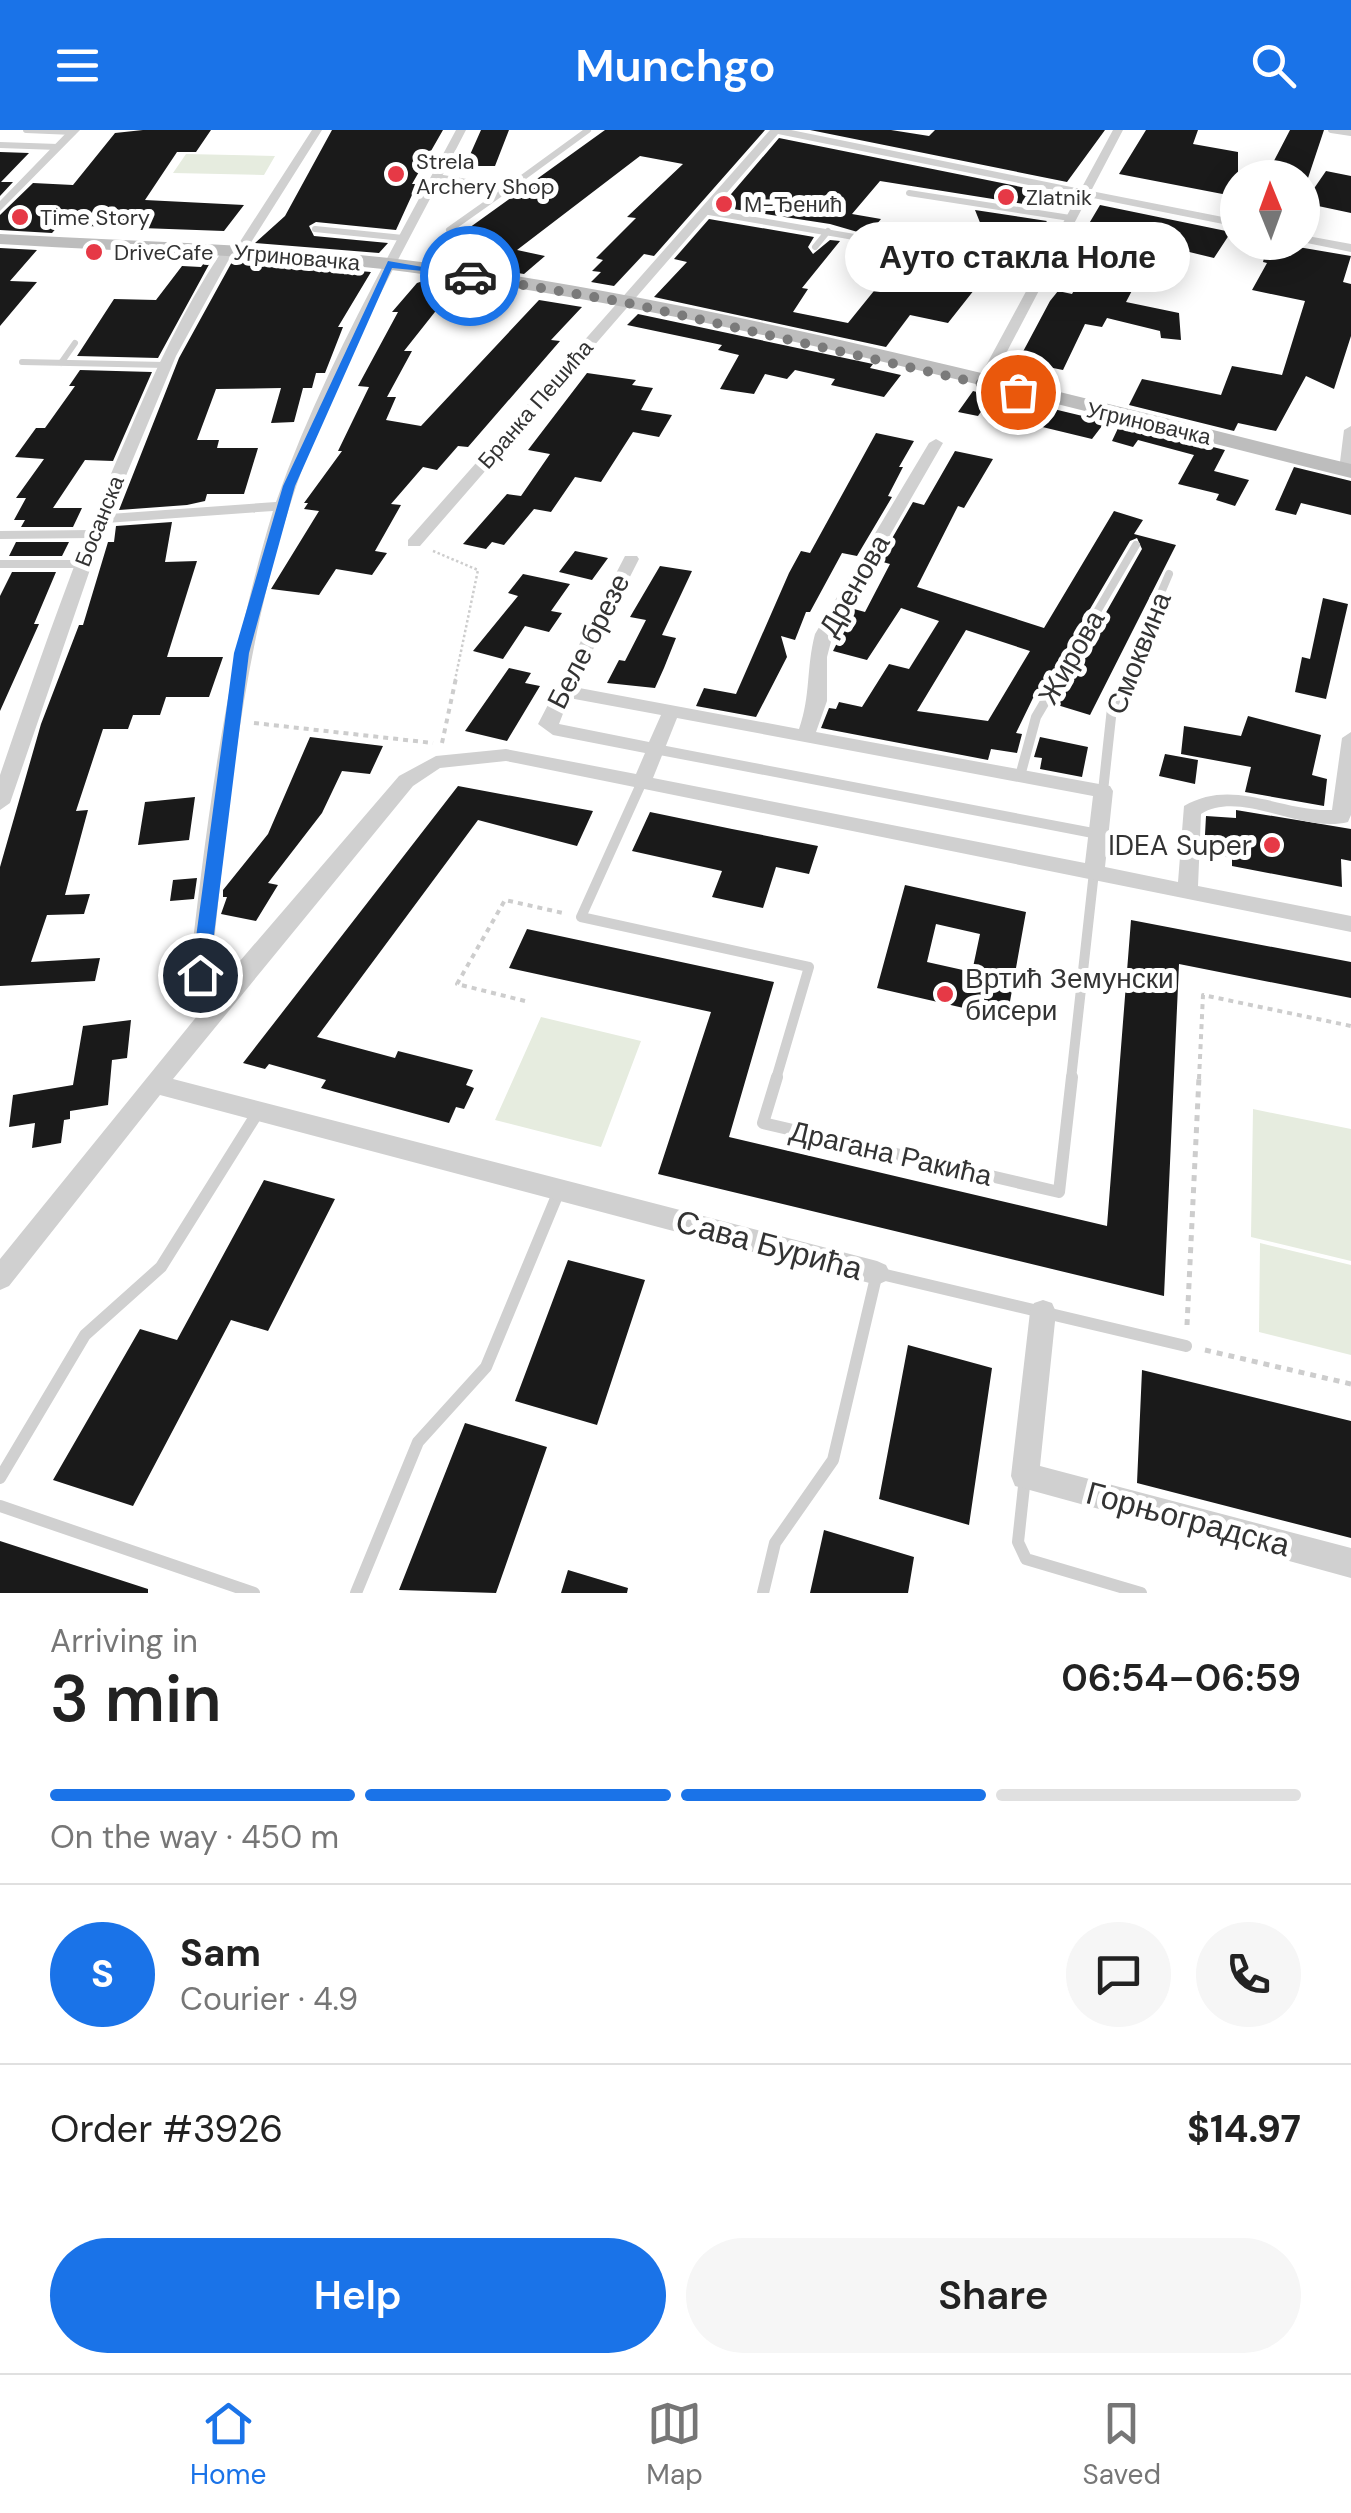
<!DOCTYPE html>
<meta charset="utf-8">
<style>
:root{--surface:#fff;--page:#f6f6f6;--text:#222;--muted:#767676;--line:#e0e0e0;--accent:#1a73e8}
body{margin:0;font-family:"DM Sans",sans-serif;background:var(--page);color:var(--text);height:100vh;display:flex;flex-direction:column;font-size:38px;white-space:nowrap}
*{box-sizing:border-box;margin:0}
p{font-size:32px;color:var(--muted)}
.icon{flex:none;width:55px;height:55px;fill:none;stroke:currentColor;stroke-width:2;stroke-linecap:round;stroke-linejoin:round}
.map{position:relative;height:1463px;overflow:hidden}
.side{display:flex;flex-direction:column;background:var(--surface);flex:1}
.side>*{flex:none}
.needle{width:65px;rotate:359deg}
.buttons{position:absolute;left:1220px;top:30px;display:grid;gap:20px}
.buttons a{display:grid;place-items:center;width:100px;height:100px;border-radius:50%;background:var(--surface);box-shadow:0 5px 25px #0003;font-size:50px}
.pin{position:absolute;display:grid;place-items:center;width:85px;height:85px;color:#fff;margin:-42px;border:5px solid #fff;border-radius:50%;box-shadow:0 2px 10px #0007}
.courier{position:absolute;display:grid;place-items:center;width:100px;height:100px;margin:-50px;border:8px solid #1a73e8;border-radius:50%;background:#fff;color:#222;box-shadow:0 2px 12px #0007}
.bubble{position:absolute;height:70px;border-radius:35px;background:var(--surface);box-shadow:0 5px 25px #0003;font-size:32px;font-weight:600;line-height:70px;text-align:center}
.headline em{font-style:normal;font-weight:600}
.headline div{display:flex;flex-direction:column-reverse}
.headline{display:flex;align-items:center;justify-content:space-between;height:170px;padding:0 50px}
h1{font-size:65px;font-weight:600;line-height:75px}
.bar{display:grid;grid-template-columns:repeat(4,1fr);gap:15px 10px;align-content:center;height:120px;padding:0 50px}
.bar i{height:12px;border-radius:8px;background:var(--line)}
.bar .active{background:var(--accent)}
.bar p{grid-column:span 4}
.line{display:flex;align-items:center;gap:25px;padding:0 50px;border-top:2px solid var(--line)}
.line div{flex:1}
.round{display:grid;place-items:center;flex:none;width:105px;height:105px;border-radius:52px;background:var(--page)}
.primary-button{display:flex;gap:20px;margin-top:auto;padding:20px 50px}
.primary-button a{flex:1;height:115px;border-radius:60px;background:var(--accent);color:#fff;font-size:40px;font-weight:600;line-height:115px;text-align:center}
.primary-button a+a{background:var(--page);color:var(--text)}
header{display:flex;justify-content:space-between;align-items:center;height:130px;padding:0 50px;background:var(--accent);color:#fff;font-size:45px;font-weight:600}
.dock{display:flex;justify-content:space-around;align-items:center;height:140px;border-top:2px solid var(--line);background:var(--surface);font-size:28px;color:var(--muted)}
.dock a{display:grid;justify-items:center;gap:5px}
.dock .active{color:var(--accent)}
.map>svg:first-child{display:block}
.green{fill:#e6ecdf}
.building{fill:#1a1a1a;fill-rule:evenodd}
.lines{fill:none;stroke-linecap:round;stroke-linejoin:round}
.path-far2{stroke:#cdcdcd;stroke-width:2.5;stroke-dasharray:2.5 2.5;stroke-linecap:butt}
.path-far1{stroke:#cdcdcd;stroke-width:4;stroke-dasharray:5 5;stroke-linecap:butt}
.path{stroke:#cdcdcd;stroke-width:5;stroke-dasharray:6 6;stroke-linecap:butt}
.service-far3{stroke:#d0d0d0;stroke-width:6}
.service-far2{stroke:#d0d0d0;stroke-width:8}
.service-far1{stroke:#d0d0d0;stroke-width:10}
.service{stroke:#d0d0d0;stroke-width:12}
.minor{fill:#d0d0d0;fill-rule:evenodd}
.secondary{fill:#bdbdbd;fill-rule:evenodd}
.route{fill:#1a73e8}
.done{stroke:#7a7a7a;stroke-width:10;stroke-dasharray:0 18}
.poi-dot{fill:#e63946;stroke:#fff;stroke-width:4}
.labels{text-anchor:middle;stroke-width:10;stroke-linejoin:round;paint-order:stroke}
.far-poi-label{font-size:22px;fill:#333;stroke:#fff;text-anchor:start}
.far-street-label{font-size:22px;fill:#333;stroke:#fff}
.street-label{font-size:28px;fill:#333;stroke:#fff}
.poi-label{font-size:28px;fill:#333;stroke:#fff;text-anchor:end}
.near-street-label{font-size:32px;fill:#333;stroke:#fff}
</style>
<header><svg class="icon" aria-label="menu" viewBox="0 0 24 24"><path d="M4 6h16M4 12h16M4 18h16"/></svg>Munchgo<svg class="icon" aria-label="search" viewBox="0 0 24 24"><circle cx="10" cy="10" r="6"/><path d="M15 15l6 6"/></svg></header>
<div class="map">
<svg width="1351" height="1463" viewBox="0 0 1351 1463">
<rect width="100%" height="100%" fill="#fff"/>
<path class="green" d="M186,24L275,26L264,45L173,43Z
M541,887L641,911L601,1017L495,990Z
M1253,979L1351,999V1131L1251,1107Z
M1260,1113L1351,1135V1225L1259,1202Z"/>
<path class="building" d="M143,0H211L196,22H177L145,70L244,75L224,101L59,95L52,103L0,100V85L33,53L73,55L115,3Z
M332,0H443L412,54H417L396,100L316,92L309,96L314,106L388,113L379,123L255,113L285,86Z
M481,0H509L495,36H465Z
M605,0H765L654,126L644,124L614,156L591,152L601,142L592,141L603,130L596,128L636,88L627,87L683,34L640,26L517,120L545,126L524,144L447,132L475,106L462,103Z
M810,0H891L929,6L935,0H1105L1067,52Z
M1146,0H1198L1193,14L1238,22V67L1119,44Z
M1290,0H1324L1307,51L1265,48Z
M779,8L1066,66L1056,79L880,51L852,84L881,89L868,105L830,94L720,77Z
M0,22L29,23L1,52H13L0,66Z
M1326,41L1351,46V83L1304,73Z
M1100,75L1231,102L1214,128L1181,120L1173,139L1146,134L1126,172L1179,183L1181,210L1161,208L1160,201L1107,188L1102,197L1085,194L1063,240L1053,238L1043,254L1010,246L1050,171L1058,161L1072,164L1091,129L1079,127L1090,103L1084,102Z
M975,80L1047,91L1010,133L997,131L948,193L910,185L886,217L654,167L687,132L674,129L709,89L814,107L808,117L813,124L830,110L840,111L802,158L808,159L793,182L848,193L886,146L920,154L961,114L968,116L981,95Z
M1268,112L1351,126L1343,152L1351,154V206L1334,259L1306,246L1276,301L1238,293L1234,301L1129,275L1142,249L1221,265L1232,236L1282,245L1305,171L1252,160L1267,133L1263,132Z
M0,118L37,120L10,151L37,152L0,196Z
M207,129H212L158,228L77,226L114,169L156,170L182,136L201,137Z
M233,130L371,142L338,197H343L325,243H316L312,258H303L294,292L271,293L281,258L216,259L197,310H219L217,318H258L244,364H207L205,371L187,375L119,380L179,228Z
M429,149L505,160L487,175L446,168L404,221H412L387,267H396L386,290L421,296L539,170L582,177L551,210L560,211L468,317L458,316L437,340L423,337L391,374L401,375L375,421L387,423L372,445L336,439L319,465L271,459L319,381L304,379L308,373H304L342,321H338L369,257L358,256L398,182H392L417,153Z
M638,184L873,234L870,238L901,245L884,267L831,255L835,249L795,240L787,249L765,244L754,264L720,259L739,225L718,220L722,215L627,195Z
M80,240L152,242L113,331L85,330L53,378H82L73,397H21L25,390H14L26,368H16L44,329L15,327L36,298H45L75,256H69Z
M587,243L636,250L632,255L653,258L641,280L672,285L659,307L633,302L601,352L575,347L551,382L534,379L504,415L492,412L486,419L463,414L507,364L521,366L550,324L528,320Z
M973,261L992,266L978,286L958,282Z
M1000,264L1007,265L1033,272L1024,288L991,280Z
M1041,276L1091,288L1105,292L1092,309L1030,294Z
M1120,294L1225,320L1214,341L1249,350L1235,376L1216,370L1219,364L1178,354L1194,325L1138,310L1133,317L1112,311Z
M876,303L914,311L899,337H903L888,366L892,367L857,426L842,423L810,482H806L795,510L781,506L787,527L756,587L696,576L704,558L736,564L789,443L801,421L810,423Z
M955,321L993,329L964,378L958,376L917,457L1044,498L1114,381L1143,390L1134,404L1176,415L1090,585L1054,574L1142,419L1137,408L1130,411L1037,569L1033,568L1016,603L1022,604L1017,623L991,619L988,630L821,598L829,578L836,579L839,572L862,577L889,534L909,539L939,491L901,478L867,530L833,521L854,479L865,482L890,434L879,431L913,372L924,375ZM966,500L1030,521L988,591L917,581Z
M1294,337L1351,351V385L1301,373L1296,385L1275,380Z
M172,392L165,432L197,431L167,527H223L209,567H166L160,585H133L128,599H103L76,681L88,680L65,765L90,764L84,784L47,785L31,832L100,828L95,851L0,856V737L41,594L79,495H83L108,412H114L116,396Z
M16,412H69L62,426H9Z
M575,421L608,428L592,450L559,442Z
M660,436L692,441L662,505L676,508L664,538L655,558L607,553L619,530L625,531L646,490L630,487Z
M12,442H56L34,494H39L0,581V466Z
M523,444L570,454L551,481L562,483L549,502L525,496L503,529L473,521L518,466L508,463Z
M1323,468L1348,474L1326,569L1295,562L1302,527L1310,529Z
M509,538L531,543L525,553L540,556L507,611L465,601Z
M1248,586L1321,605L1312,645L1327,649L1324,676L1245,662L1251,637L1181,624L1184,596L1241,606Z
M310,607L383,616L370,644L342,641L322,683L268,753L278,755L256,791L221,784L227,767H223V760L268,704Z
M1040,607L1088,617L1082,647L1040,639L1042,628L1034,627Z
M1165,624L1198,630L1195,654L1159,646Z
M458,656L593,681L577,716L478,690L317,907L395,928L398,921L473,940L466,955L474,958L464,979L456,977L449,993L321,958L326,950L269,934L265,939L243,933Z
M195,667L189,710L138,715L145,672Z
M1236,680L1351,699V731L1341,729L1342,757L1232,736V728L1204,723L1206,686L1236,688Z
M650,682L732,699L818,716L809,744L776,737L763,778L712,767L722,741L632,721Z
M197,748L194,769L170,771L173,750Z
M905,755L1026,782L1007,888L877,858ZM936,794L980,804L972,842L927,832Z
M1131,790L1351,832V868L1179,834L1164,1166L658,1044L711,882L509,838L527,799L774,852L729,1007L1107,1096Z
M131,890L127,928L112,930L108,975L70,981V989L64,990L61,1013L32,1018L35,993L9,997L13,965L73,955L83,896Z
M264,1050L335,1069L268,1201L231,1190L133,1376L53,1350L140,1199L177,1210Z
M568,1130L645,1150L597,1295L515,1271Z
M908,1215L992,1238L969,1395L879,1369Z
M1142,1240L1351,1291V1408L1137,1353Z
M465,1293L547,1317L496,1463L399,1460Z
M824,1400L914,1427L908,1463H810Z
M0,1411L148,1459V1463H0Z
M568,1440L628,1458L627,1463H561Z"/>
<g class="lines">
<path class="path-far2" d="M433,421L478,440L455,550"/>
<path class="path-far1" d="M254,593L433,613
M442,613L456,548
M525,871L457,854L505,770L563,783
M1199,949L1203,865L1351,896"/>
<path class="path" d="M1187,1195L1199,947
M1205,1220L1351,1254"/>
<path class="service-far3" d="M26,0L73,2
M1331,0L1351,3
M0,15L58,17
M437,47L507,59L588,0
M909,63L1070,88
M703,81L860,108L850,123
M315,99L403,108
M449,100L507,59
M815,117L828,101
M22,232L165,235
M61,233L75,213"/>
<path class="service-far2" d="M0,405L93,404
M0,434H82
M1057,550L1136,415
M1124,550L1169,444"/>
<path class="service-far1" d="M655,619L1098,704
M1020,646L1036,587L1059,548
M641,654L581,787L809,837L776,949
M1103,661L1112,578L1125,548
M1071,949L1094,742"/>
<path class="service" d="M777,947L763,993L1059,1062L1072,947
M1025,1347L1018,1412L1026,1429L1141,1463
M0,1348L85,1205L161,1137L258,982
M0,1376L254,1463
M356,1463L418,1312L486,1237L559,1061
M763,1463L775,1413L833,1330L877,1143L1186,1216"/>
<path class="minor" d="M69,0H80L0,81V71Z
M312,0H322L245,122L239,126L233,122L176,226L110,384L276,372C322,241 391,122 456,0H466C411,107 350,213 307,326C244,494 228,676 210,853L215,860L399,646L436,626L506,619L636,644L645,623L553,605L538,594L625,426H637L639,429L574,557L799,599C811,565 806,538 815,504L929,313L936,309L943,313L833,504L827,527V571L816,602L1110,656L1113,661L1105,737L1178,752L1184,676C1233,647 1281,682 1332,680L1342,608L1351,602V685L1348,692C1302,704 1241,659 1201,684L1198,756L1351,786V802L506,631L440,638L413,656L173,949L877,1131L886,1135L890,1143L886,1151L877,1155L160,965L9,1156L0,1160V1129L206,875L200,873L188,855C206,695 226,536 273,381L106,393L10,673L0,680V645C40,528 80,413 129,302C156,238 185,176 224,118L234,121ZM569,568L661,585L649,612L559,594ZM677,588L1093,666L1085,733L653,648Z
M770,0H791L1081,59L1113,0H1123L1091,61L1238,90V97L1088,67L990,254L983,258L976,254L1078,65L778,4L420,416H408V410Z
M1302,105L1351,114V122L1302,112Z
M1351,296V343L1346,344L1339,340L1344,300Z
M1043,1170L1052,1173L1056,1182L1040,1336L1351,1418V1448L1015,1356L1011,1346L1030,1182L1034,1173Z"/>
<path class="secondary" d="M0,104C143,112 287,114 429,133C741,176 1046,260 1351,334V348C1046,272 741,188 429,145C287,125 143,123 0,114Z"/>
</g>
<path class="route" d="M388,131L475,146L392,138L295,356L249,523L209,845L200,852L191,845L234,523L283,356Z"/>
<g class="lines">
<path class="done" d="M470,146L623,172L1018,262"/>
</g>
<g class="poi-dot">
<circle cx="396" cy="44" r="10"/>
<circle cx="1006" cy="67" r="10"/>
<circle cx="724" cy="74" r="10"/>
<circle cx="20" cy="87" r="10"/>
<circle cx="94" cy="122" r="10"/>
<circle cx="1272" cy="715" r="10"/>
<circle cx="945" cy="864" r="10"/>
</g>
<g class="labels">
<g class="far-poi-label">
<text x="416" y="39">Strela<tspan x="416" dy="25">Archery Shop</tspan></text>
<text x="1026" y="75">Zlatnik</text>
<text x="744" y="82">М-Ђенић</text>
<text x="40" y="95">Time Story</text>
<text x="114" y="130">DriveCafe</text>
</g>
<g class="far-street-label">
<text transform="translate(297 127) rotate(5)" y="8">Угриновачка</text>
<text transform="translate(535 274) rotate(-49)" y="8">Бранка Пешића</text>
<text transform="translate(1149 293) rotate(13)" y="8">Угриновачка</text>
<text transform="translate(99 391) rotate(-68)" y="8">Босанска</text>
</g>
<g class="street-label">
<text transform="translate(854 455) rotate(-60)" y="10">Дренова</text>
<text transform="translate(588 511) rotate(-63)" y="10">Беле брезе</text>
<text transform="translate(1138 523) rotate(-68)" y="10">Смоквина</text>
<text transform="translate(1071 527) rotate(-60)" y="10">Жирова</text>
<text transform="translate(891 1023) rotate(13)" y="10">Драгана Ракића</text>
</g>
<g class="poi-label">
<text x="1252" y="725">IDEA Super</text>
<text x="965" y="858" text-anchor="start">Вртић Земунски<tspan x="965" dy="32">бисери</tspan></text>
</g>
<g class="near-street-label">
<text transform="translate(769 1115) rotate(15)" y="11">Сава Бурића</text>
<text transform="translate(1188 1389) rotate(15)" y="11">Горњоградска</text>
</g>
</g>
</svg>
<div class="buttons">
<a><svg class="needle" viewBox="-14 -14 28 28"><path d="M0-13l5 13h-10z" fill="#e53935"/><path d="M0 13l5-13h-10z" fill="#767676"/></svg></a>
</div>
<div class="pin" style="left:1018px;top:262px;background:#ea580c"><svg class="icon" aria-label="bag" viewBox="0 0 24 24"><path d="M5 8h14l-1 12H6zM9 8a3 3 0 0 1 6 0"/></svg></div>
<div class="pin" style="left:200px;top:845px;background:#1f2937"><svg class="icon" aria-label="home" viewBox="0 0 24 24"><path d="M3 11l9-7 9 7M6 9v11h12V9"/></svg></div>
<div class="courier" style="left:470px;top:146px"><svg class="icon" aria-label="car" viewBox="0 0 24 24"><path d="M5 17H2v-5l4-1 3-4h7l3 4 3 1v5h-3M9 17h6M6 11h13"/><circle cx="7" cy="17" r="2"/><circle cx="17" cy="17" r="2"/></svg></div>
<div class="bubble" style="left:845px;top:92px;width:345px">Ауто стакла Ноле</div>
</div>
<section class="side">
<div class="headline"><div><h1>3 min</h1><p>Arriving in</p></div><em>06:54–06:59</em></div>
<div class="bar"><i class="active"></i><i class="active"></i><i class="active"></i><i></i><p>On the way · 450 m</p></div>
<div class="line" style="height:180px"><b class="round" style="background:var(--accent);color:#fff">S</b><div><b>Sam</b><p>Courier · 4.9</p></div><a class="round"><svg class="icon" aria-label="chat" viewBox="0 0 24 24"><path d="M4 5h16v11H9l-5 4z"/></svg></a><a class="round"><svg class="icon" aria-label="phone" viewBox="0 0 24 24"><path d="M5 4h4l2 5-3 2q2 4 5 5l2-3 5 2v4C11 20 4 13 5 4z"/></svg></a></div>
<div class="line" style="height:130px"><div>Order #3926</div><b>$14.97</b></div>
<div class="primary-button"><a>Help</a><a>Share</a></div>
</section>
<nav class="dock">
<a class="active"><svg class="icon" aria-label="home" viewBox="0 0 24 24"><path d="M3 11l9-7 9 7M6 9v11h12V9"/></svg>Home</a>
<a><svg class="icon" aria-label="map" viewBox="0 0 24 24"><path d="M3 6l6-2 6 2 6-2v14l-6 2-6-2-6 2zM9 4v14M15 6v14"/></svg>Map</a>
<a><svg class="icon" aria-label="saved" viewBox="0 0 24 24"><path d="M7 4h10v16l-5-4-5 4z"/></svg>Saved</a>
</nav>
